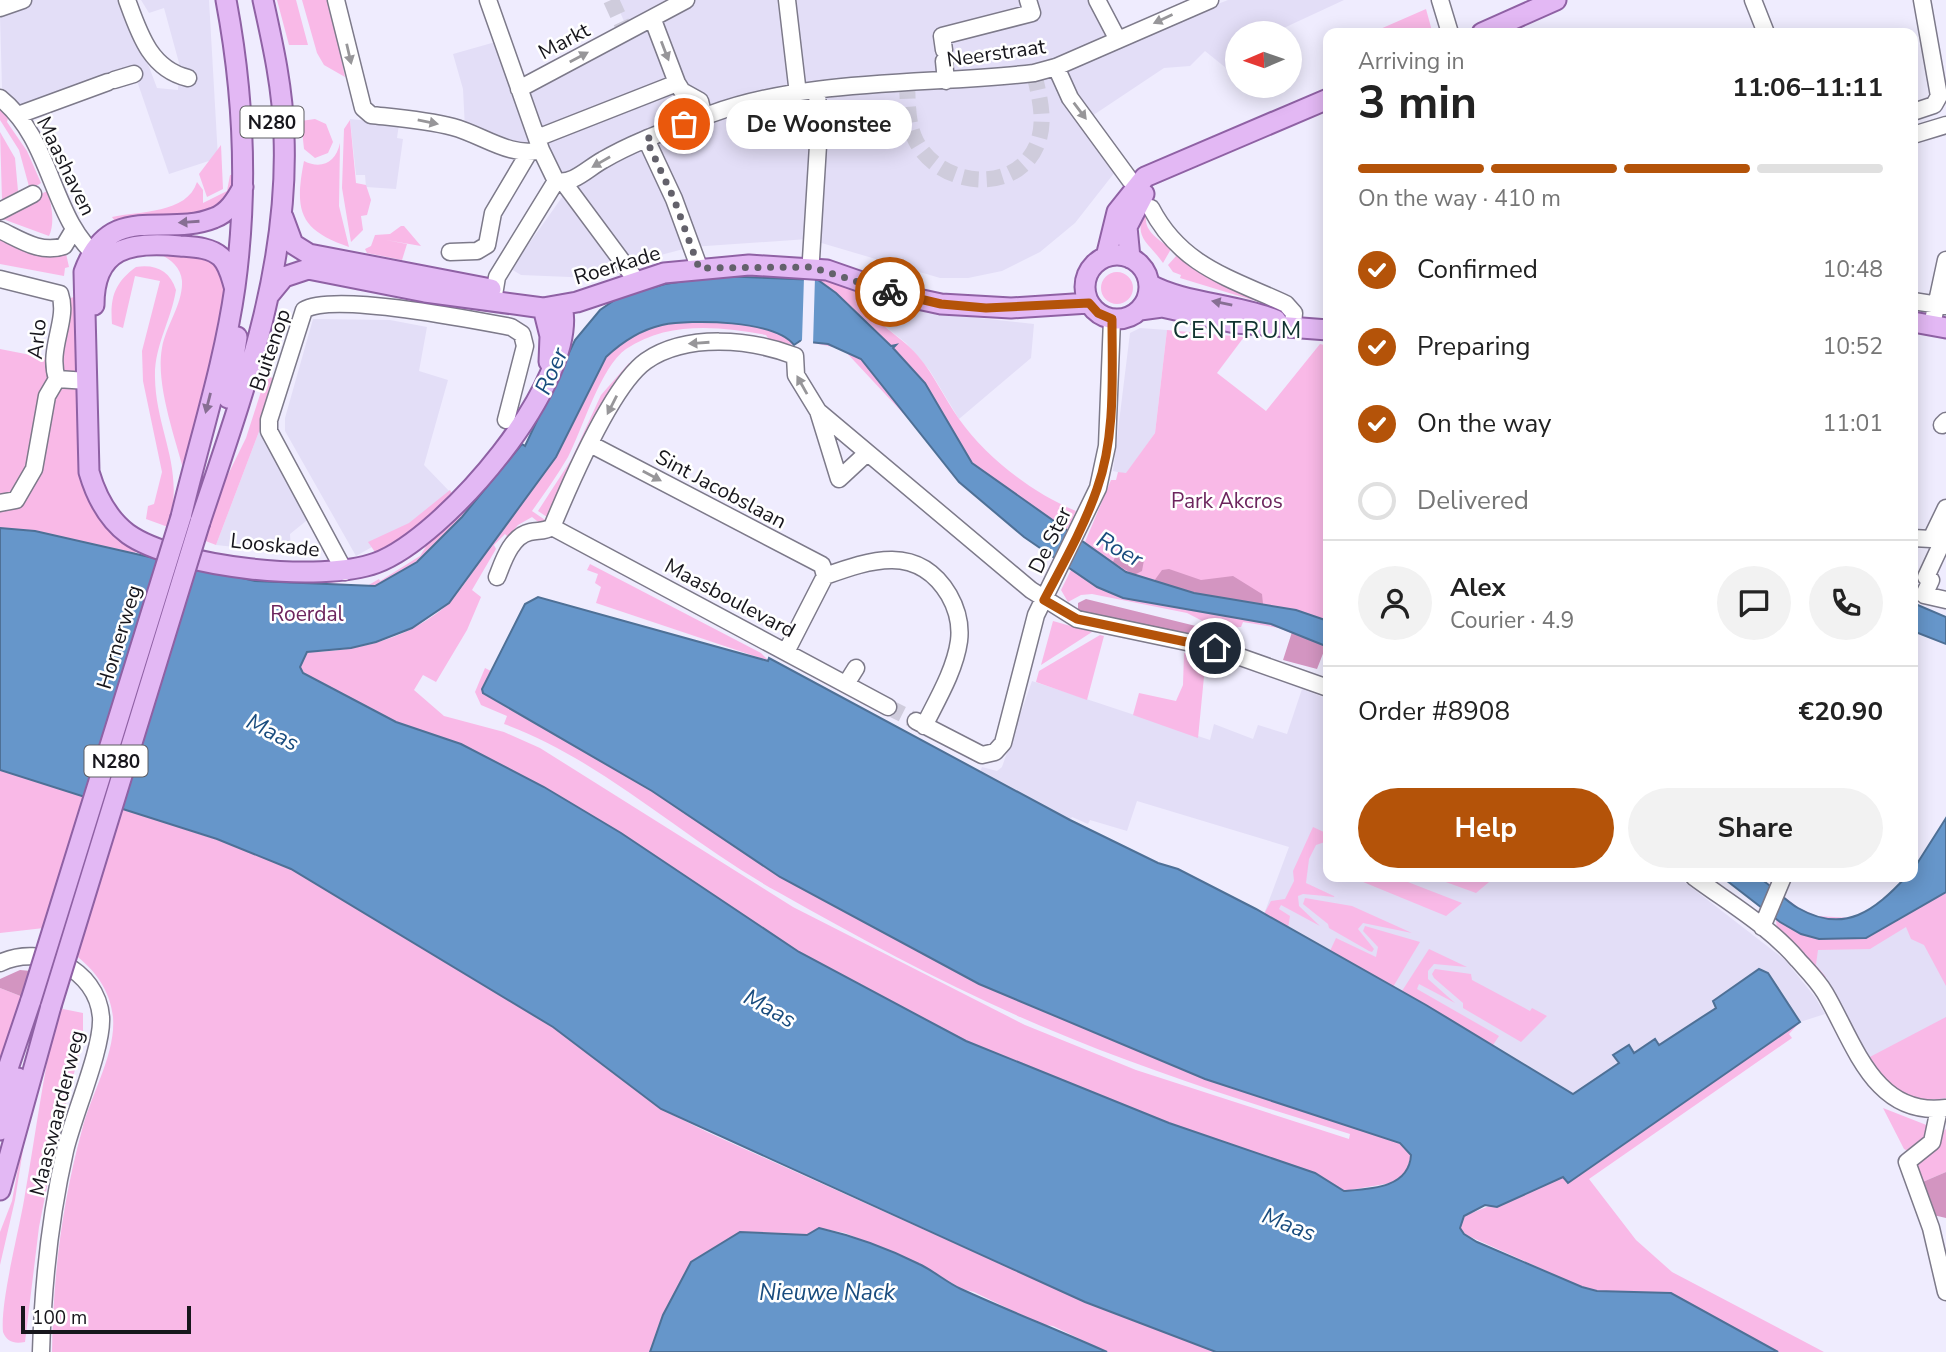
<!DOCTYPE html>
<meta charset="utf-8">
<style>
:root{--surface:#fff;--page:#f2f2f2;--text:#222;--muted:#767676;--line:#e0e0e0;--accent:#b45309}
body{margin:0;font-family:"Nunito Sans",sans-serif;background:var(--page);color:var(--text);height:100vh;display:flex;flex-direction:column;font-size:26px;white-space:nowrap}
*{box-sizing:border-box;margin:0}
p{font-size:23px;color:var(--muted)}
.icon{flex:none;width:38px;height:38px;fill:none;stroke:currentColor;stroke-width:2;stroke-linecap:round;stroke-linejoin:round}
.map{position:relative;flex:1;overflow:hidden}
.details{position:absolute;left:1323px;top:28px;width:595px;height:854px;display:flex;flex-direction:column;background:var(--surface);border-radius:14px;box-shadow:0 4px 18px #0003}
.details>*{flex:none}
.needle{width:46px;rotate:268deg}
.tools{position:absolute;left:1225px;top:21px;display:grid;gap:14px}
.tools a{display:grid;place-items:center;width:77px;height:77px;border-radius:50%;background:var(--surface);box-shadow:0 4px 18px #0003;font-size:35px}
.scale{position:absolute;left:21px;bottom:18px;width:170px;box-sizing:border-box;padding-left:7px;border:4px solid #17161c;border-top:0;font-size:19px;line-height:24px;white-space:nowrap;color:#17161c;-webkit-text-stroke:5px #fff;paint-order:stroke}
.pin{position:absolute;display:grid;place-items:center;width:60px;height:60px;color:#fff;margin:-30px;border:4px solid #fff;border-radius:50%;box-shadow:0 2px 7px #0007}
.courier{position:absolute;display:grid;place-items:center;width:70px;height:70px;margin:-35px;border:5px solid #b45309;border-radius:50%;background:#fff;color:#222;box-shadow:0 2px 9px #0007}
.bubble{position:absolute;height:49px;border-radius:24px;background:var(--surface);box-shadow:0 4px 18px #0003;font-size:23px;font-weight:700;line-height:49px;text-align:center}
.summary em{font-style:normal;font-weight:700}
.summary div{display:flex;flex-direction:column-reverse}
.summary{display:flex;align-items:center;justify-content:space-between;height:119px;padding:0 35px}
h1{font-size:46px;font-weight:700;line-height:52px}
.bar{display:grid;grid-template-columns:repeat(4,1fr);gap:10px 7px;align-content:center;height:84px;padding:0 35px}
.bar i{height:9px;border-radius:5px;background:var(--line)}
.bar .selected{background:var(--accent)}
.bar p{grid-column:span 4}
.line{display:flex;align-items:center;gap:18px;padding:0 35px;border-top:2px solid var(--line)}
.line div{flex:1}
.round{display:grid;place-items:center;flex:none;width:74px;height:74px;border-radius:37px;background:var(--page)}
ol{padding:0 35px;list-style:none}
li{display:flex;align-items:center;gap:21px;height:77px}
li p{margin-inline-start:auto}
li .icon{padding:7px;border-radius:50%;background:var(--accent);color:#fff;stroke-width:4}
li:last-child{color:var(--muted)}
li i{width:38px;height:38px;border:4px solid var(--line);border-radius:50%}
.cta{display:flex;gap:14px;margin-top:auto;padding:14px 35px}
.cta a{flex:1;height:80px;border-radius:42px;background:var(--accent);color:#fff;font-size:28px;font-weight:700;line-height:80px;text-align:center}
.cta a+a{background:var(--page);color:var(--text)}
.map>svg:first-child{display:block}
.built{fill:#e3def7}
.green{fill:#f9b9e7}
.forest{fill:#d395c1}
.water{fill:#6696ca;stroke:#4e7096;stroke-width:2}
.pier{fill:#efecfe}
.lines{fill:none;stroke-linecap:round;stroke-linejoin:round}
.minor-tunnel{stroke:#cfccdc;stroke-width:16;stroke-dasharray:16 8;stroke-linecap:butt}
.minor-casing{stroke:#7d7a8a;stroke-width:19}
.major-casing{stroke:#8f61a4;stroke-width:23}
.minor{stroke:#fff;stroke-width:16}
.major{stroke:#e3b8f4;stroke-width:19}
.major-bridge-casing{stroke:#8f61a4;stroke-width:23;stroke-linecap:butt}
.major-bridge{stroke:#e3b8f4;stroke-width:19}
.oneway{fill:#979699}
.oneway2{fill:#876f93}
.done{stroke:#63616b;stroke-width:7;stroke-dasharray:0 12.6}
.route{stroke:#b45309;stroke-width:9}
.labels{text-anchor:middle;stroke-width:5;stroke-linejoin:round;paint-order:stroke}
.shield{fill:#fff;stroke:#5d5c60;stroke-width:2}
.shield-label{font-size:19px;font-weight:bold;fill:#17161c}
.street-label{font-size:21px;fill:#17161c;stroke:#fff}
.park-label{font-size:21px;fill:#6d255e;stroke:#fff}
.water-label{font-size:23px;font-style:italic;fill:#194c7e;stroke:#fff}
.quarter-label{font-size:24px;letter-spacing:2px;fill:#113430;stroke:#fff}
</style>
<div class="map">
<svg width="1946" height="1352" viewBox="0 0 1946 1352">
<rect width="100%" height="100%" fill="#efecfe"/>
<path class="built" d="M31,0H124L157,88L178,90L179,63L164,8L149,13L141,0H209L218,158L169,174L136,78L23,111L2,88L0,16L3,10Z
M615,0H1089L1118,50L1172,22L1228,0H1344L1273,33H1237V61L1226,68L1205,51L1190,66L1164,68L1092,116L1128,163L1115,172L1075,223L1040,252L1002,271L968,278H940L808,239L691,247L627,264L594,278L521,275L511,269L565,193L546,150L465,129L463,89L453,54L506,39L520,80L626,26Z
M350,119L399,124L397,138L403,139L396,189L366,187L365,175H356Z
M898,302L924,312L1034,324L1031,358L959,419L930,371L906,343L882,324Z
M313,319L390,320L427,327L419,371L448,380L424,465L452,494L375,552L372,547L356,556L285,431V418Z
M1140,328L1167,330L1155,433L1126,474L1113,471L1130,333Z
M260,429L311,517L290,534L291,553L216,545Z
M1032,681L1210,740L1214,724L1253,739L1258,725L1287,734L1302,689L1328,699V877H1678L1785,960L1815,997L1825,1014L1800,1022L1768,973L1713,1001L1716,1007L1659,1046L1634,1054L1613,1055L1619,1063L1573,1094L1426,1005L1264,914L1289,847L1137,801L1127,831L1090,820L1088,824L1072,817L1070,820L980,772L982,767L997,771L1002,767Z
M1909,911L1946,966V1098L1934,1100L1866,1059L1826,977L1816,965L1817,950Z"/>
<path class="green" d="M277,0H296L308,45H289Z
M302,0H329L345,77L324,65L317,53Z
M1426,9L1432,31L1371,33Z
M0,106L9,114L7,122L27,151L41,183L30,190L19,150L0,120Z
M315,119L326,124L333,142L328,153L315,158L304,149L301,121Z
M350,120L356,183L366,185L371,200L367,215L361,216L363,230L351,242L342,188L344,129Z
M0,132L15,158L18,191L2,200Z
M340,143L339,206L349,247C300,230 294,212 304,161C322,170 336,162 340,143Z
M221,145L223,189L207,197L199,174Z
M230,175H233V187L218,212L119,227L112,217C139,211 187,214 197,182L203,190V203L227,191Z
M47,191C52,204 55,224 49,236L0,218V215Z
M1145,208C1147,212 1146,215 1146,219C1145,233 1164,243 1171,249L1163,263C1147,240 1133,239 1145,208Z
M401,226H404L421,246L386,240L407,244L402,260L367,253L365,249L371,246L375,235L390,234Z
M0,233L65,249L69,267L65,268L64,276L0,264Z
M159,254L213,258L225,279L223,302L216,351L186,480C177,442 155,386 162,348C166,325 183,304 182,281C181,268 171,259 159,254Z
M1177,255L1195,270L1275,307L1180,278L1181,275L1173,272L1168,265Z
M136,267C156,264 170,271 176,290C171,321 154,346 155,378C156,432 186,469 168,527L146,519L148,506L154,504L162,472L143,381L142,351L160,281L135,276L123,328L112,324C110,298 114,283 136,267Z
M1101 288a16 16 0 1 1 32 0a16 16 0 1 1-32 0Z
M815,277L835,282L851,290L853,286L860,288L858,294L870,297L877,310L888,317L882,324C894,335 907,343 918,356C935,376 944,398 959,419C987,458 1032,493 1076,511L1067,530L1085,542L1111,480H1116L1118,472L1126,473L1155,433L1167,330L1244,337L1217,373L1266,411L1320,344L1328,346V621L1296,610L1328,625V649L1279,628L1243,622L1241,627L1218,629L1187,613L1092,594L1081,595L1068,602L1061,590L1071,570L961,483L929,441L843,349L788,338L794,345L770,341L766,335C720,326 667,321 626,349C601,366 582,430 568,457C557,476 544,494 532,511L548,522L542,525L532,517L518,525L508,537L505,534L494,545L496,549L472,590L481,597L467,630L436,682L423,675L414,690L444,716L504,732L540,748L793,907L1025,1025L1136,1070L1349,1139L1350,1134C1246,1102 1142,1069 1041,1026C951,988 863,940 778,892C685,841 605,761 504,724L507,716L481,705L475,692L485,668L491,671L482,689L483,693L652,791L780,877L979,984L1205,1079L1400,1143L1411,1155L1407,1170L1397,1182L1344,1191L1315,1173L1169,1123L966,1041L799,952L621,833L544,787L461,744L396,722L304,673L300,667L308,652C356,652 411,638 448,604C460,592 470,575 480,561L414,618L230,576L231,573L367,586L379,579L380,581L420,556L430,540L459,515L521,444L526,445L581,334Z
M74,297L79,360L75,389L79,393L78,449L85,485L136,549L135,554L35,531L0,528V349L46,358L57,357L67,299Z
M629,363L633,367L550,519L538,511L571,460L601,395Z
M266,376L276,379L260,429L216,545L203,540L218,495L246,438Z
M450,490L452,494C428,519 405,537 375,552L368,542L409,523Z
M590,564L761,653L769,661L596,603L601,587L595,583L598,574L587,570Z
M1053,621L1092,632L1041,665Z
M1100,635L1104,636L1087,700L1036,682L1039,671Z
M1184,653L1206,656L1198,738L1133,715L1139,693L1176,701L1183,685Z
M0,770L85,797L44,928L0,933Z
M120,808L248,850L315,880L553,1027L661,1109L707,1132L1085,1302L1216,1352H1107L1053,1326L1040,1324L974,1292L962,1289L920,1264L845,1233L819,1228L807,1235L740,1232L691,1261L663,1315L650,1352H52C53,1277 62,1203 82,1130C91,1094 116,1054 113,1017C110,990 95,970 75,955Z
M1946,818V986L1924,945L1911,939L1906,927L1870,949L1818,950L1816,965L1826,977L1821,978L1777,933L1776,918L1722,877H1758L1799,908L1817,916L1851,918L1869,913L1913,877L1915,867Z
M1313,827L1328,834V841L1316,845L1309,859L1306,883L1336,897L1303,894L1298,896L1299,906L1320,926L1281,905L1279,909L1290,916L1288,928L1264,914L1271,901L1285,899L1294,881L1293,871Z
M1351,877H1395L1462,903L1446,916Z
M1432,877H1495L1476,893Z
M1305,898L1352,906L1412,933L1363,923L1358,929L1374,949L1372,952L1369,951L1329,928L1328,924L1303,904Z
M1365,926L1420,942L1393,987L1330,951L1336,938L1376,957L1378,947L1363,931Z
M1429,949L1467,967L1434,964L1428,971V979L1455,1003L1419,984L1417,989L1499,1036L1493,1045L1402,991Z
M1435,969L1471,974L1472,980L1530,1011L1532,1008L1547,1016L1521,1042L1463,1008V1003L1434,978L1432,974Z
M0,988L23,997L0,1057Z
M58,1008L83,1013V1039L55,1146L39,1227L25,1342C14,1344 7,1342 3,1332C0,1301 20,1228 25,1194C36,1132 44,1069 58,1008Z
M1946,1017V1098C1909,1104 1889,1087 1866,1059Z
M1800,1022L1789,1034L1792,1038L1589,1179L1636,1240L1672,1272L1824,1352H1778L1671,1293L1597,1291L1582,1287L1464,1234L1460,1228L1464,1216L1563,1177L1569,1183Z
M36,1068L15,1200L0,1265V1232L12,1201Z
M1883,1108L1929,1126V1137L1908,1151L1904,1149Z
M1946,1129V1172L1918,1184C1911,1162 1931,1141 1946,1129Z"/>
<path class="forest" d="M1133,552L1144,560L1142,571L1134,575L1113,562L1115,557Z
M1169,569L1201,580L1233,576L1262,594L1263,604L1194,593L1154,581L1162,570Z
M1086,599L1208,629L1215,636L1212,643L1078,612V603Z
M1292,632L1326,646L1317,669L1283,660Z
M20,970L31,971L23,997L0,988V979Z
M1946,1172V1218L1929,1214L1918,1184Z"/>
<path class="water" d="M718,276L818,280L836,293L891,346L896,345L893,348L925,383L972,463L1126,572L1194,593L1296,610L1328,621V647L1271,624L1123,598L1097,587L1024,537L959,482L861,359L828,344L800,341L794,345C775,320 691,319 662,325C640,330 622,342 606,357L556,457L449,603L412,628L376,642L351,648L307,652L300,667L303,673L396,722L461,744L544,787L621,833L799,952L966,1041L1169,1123L1315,1173L1344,1191C1371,1189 1409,1188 1411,1155L1400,1143L1205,1079L979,984L780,877L652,791L483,693L482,689L525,604L538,597L768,661L769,658L1070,820L1158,863L1178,869L1256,909L1426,1005L1573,1094L1619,1063L1613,1055L1629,1045L1634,1053L1655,1039L1659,1045L1716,1008L1713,1001L1759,969L1768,973L1800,1022L1568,1183L1563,1177L1497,1207L1485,1205L1464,1216L1460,1228L1464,1234L1477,1242L1582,1287L1597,1291L1671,1293L1778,1352H1216L1085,1302L661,1109L553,1027L291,869L217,839L0,770V528L35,531L255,581L375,586L417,562L462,517L522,444L525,446L575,340L600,310L619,297L665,284Z
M1913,603L1946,617V644L1913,631Z
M1946,818V892L1866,938L1819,939L1801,934L1780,922L1722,877C1732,877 1750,873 1759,878C1773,886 1784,900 1798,908C1845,935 1875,910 1906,877H1913V870Z
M819,1228C854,1236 887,1248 919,1264C934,1271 946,1282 961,1289C1009,1311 1058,1330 1107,1352H650L663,1315L691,1262L740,1232L807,1235Z"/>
<path class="pier" d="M804,277H815L813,345H798L802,340Z"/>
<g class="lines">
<path class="minor-tunnel" d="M611,0L623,26
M907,83C908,102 907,124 916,141C939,187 1018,197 1038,142C1046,119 1039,96 1034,73
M888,707L916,721"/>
<g class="minor-casing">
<path id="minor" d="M127,0C139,33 150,69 188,78
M336,0L363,108L371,115C399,118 426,120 453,127C483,135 510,158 541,150
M488,0L541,150L556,181
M787,0L798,94
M1097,0L1118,40
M1440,0L1450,33
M1753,0L1766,33
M0,8L23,0
M653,20L677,83L682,91L700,101L704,117
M944,50L942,36L1032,13L1028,0
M944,61L946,81
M1056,67L1070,98L1130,180L1137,186
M114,80L134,74
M519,89L686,0
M0,98C54,141 50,219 100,259
M1913,112L1934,105L1939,96L1922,0
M18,115L108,82
M1913,135L1946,125
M537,138L677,83
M646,139L674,199L699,267
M556,181C573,185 588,168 603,160C637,140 675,128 711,114C807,78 932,85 1034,73L1056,67L1210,0
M564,183L633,276
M1151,208C1181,266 1230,278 1286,304L1294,313L1293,325
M0,211L33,194
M0,230C21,240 41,254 64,246L73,231
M450,252L477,251L487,245L493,213L528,154
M811,259L819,129L817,92
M0,279L60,294C69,320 47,348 57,379L88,381
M493,301L497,277L556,181
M1913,301L1946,306
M1932,325L1946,260
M818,411L839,479L867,453
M1942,425L1946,421
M592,445L822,565L825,576
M0,503L16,500L34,469L47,396L57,379
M552,527L888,707
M1946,534L1926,577L1931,580L1924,595L1946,600
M1913,538L1931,539L1946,508
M345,572L269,431V420L304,310C333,292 474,320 511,327L522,334L525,346L506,420
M497,577C503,562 511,536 530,532C539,530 544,532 552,527C569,486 612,385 646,361C687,333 751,339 795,356L796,375L818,411L1031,590L1077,619L1215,648L1328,688
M786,652L825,576C870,560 918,543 949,595C957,609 961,625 959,641C955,670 937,700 924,726
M846,684L856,668
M916,721L982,755L995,752L1003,743L1036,615L1098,488L1107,446L1112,319
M1694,877C1729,903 1769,926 1798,960C1807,970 1818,981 1825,993C1854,1042 1874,1118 1946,1108
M1762,927L1783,877
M0,963C41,943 97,969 101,1017C103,1048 73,1116 65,1151C50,1217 43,1284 41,1352
M1939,1109L1932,1142L1907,1162L1931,1228L1946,1292"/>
</g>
<g class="major-casing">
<path id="major" d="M1482,33L1556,0
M243,187C236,200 228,213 214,218C165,238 110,200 84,272L89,472C96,496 108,519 128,534C176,568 322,583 376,563C444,538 580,381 562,305
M283,217L293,244L309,254L491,289
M1085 287a32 32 0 1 1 64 0a32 32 0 1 1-64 0Z
M1106,257L1117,212L1145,177L1328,99
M1130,258L1127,227L1144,194
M1149,284C1182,303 1237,304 1276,320
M270,294L284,277L308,269L425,292L543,308L577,302L664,273L749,265L827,270L899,295L941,304L1011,308L1089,303
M94,305C94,247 131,241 180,246C193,247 210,247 221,257C229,265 231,276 234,286
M543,308L550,336L549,362
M1140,310L1162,307L1235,323L1328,330
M1913,322L1946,328
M228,398L237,337
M181,517C199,441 224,365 235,287C248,191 244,95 226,0
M200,522C242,396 289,271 284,136C283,90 273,45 263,0
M0,1092L31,1000
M0,1130L18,1078
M0,1190L51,1006"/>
</g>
<use href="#minor" class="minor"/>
<use href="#major" class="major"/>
<g class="major-bridge-casing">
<path id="major-bridge" d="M31,1000L181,517
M51,1006L200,522"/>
</g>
<use href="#major-bridge" class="major-bridge"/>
</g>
<defs><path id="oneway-solid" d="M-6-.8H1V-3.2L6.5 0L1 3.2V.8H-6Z" transform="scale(1.75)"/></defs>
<g class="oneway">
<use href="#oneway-solid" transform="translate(1163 19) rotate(155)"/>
<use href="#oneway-solid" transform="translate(665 51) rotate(69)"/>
<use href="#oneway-solid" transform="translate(349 54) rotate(77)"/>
<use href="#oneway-solid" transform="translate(579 57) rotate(-28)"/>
<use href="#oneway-solid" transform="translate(1080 111) rotate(53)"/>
<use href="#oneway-solid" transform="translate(428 122) rotate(11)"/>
<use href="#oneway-solid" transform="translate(601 162) rotate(150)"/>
<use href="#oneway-solid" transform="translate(699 343) rotate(176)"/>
<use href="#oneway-solid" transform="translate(802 385) rotate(-119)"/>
<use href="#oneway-solid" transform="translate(612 405) rotate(117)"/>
<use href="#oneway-solid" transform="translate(652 476) rotate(28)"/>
</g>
<g class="oneway2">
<use href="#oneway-solid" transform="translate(189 222) rotate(176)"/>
<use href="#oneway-solid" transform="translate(1222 303) rotate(-168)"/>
<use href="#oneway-solid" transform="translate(208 403) rotate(104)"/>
</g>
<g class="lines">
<path class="done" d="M684,124L646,139L674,199L699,268L811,267L890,292"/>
<path class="route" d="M890,292L941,304L986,308L1089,303L1098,313L1112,319C1112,374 1116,436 1097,489C1084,527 1063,564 1044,600L1077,619L1215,648"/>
</g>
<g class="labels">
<g class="shield">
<rect x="240.5" y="106.5" width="63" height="31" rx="5"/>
<rect x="84.5" y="745.5" width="63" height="31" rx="5"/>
</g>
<g class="shield-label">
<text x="272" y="129">N280</text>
<text x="116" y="768">N280</text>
</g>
<g class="street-label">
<text transform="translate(564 41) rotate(-28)" y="7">Markt</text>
<text transform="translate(996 53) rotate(-8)" y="7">Neerstraat</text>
<text transform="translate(66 166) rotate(64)" y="7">Maashaven</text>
<text transform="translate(617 265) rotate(-17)" y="7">Roerkade</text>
<text transform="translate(37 339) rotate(-84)" y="7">Arlo</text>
<text transform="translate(270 350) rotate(-71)" y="7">Buitenop</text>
<text transform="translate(721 489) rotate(28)" y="7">Sint Jacobslaan</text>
<text transform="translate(1050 540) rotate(-64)" y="7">De Ster</text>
<text transform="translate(275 545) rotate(6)" y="7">Looskade</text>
<text transform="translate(730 598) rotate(28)" y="7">Maasboulevard</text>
<text transform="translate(119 637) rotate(-73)" y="7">Hornerweg</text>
<text transform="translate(57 1113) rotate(-76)" y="7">Maaswaarderweg</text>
</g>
<g class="park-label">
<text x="1227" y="508">Park Akcros</text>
<text x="307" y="621">Roerdal</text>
</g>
<g class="water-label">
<text transform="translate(551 371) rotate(-66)" y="8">Roer</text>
<text transform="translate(1120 549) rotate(29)" y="8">Roer</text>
<text transform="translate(273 732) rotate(27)" y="8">Maas</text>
<text transform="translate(770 1008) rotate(29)" y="8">Maas</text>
<text transform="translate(1289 1224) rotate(21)" y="8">Maas</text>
<text x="827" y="1300">Nieuwe Nack</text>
</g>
<g class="quarter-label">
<text x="1238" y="338">CENTRUM</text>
</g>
</g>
</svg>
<div class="tools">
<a><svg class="needle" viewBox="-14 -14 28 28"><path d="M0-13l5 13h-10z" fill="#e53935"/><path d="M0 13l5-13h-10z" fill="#767676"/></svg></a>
</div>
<div class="scale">100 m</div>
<div class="pin" style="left:684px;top:124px;background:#ea580c"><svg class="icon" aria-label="bag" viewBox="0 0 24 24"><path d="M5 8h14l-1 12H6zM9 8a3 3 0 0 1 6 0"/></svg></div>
<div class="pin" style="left:1215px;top:648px;background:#1f2937"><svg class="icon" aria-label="home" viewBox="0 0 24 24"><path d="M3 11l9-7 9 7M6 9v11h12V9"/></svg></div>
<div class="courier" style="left:890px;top:292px"><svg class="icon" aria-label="bike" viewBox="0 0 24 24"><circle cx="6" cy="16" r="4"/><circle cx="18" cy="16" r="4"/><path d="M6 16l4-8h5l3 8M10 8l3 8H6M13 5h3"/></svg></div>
<div class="bubble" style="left:726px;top:100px;width:186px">De Woonstee</div>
<section class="details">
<div class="summary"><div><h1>3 min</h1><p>Arriving in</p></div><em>11:06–11:11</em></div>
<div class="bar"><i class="selected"></i><i class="selected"></i><i class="selected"></i><i></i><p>On the way · 410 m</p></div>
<ol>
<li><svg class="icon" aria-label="check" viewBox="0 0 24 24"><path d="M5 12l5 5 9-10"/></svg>Confirmed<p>10:48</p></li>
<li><svg class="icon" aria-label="check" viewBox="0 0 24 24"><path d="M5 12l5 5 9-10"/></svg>Preparing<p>10:52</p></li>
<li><svg class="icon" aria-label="check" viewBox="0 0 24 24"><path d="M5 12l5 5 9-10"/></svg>On the way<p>11:01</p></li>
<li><i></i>Delivered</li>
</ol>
<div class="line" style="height:126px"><a class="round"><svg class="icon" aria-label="person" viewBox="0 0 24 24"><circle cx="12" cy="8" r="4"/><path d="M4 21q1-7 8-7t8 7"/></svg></a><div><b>Alex</b><p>Courier · 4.9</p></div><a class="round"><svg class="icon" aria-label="chat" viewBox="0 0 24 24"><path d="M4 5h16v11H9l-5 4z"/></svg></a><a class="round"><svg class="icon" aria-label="phone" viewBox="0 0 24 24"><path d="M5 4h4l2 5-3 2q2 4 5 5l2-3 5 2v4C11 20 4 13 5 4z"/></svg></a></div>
<div class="line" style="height:91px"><div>Order #8908</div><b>€20.90</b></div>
<div class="cta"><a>Help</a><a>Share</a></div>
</section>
</div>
